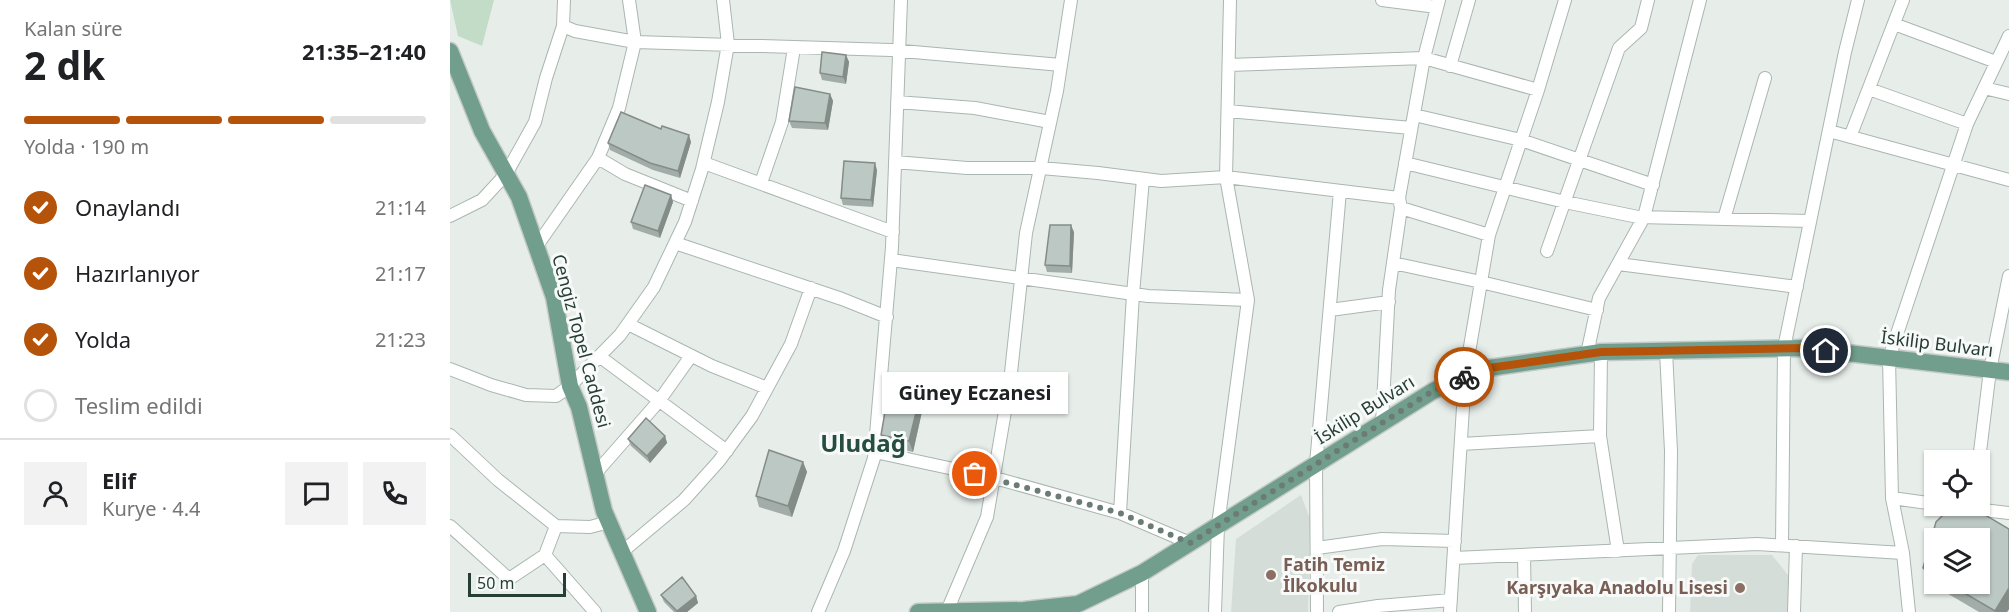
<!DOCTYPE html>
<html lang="tr">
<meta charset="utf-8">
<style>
:root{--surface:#fff;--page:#f2f2f2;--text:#202124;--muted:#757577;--line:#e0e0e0;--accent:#b45309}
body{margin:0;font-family:"Noto Sans",sans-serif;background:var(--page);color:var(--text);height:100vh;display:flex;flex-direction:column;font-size:22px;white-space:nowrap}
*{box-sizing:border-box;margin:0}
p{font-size:20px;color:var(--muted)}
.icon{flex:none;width:33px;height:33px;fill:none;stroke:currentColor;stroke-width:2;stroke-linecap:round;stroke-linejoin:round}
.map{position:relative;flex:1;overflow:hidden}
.sheet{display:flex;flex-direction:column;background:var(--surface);width:450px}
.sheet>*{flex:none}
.controls{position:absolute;left:1474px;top:450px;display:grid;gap:12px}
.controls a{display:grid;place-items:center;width:66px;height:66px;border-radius:0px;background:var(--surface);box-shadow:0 2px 4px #0004;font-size:30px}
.scale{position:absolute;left:18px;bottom:15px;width:98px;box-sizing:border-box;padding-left:6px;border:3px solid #273e36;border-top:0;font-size:16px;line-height:21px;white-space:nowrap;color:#273e36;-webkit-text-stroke:4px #f7faf8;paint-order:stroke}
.pin{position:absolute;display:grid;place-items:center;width:51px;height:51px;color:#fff;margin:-26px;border:3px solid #fff;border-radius:50%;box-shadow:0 2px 6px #0007}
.courier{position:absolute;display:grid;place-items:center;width:60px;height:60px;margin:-30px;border:4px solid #b45309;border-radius:50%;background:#fff;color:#222;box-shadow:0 2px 8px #0007}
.bubble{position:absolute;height:42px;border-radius:0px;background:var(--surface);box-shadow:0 2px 4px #0004;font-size:20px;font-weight:700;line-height:42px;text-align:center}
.headline em{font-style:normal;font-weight:700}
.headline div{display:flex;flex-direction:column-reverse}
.headline{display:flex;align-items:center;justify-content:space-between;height:102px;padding:0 24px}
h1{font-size:39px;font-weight:700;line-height:45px}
.bar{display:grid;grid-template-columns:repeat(4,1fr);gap:9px 6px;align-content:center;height:72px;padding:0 24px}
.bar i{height:8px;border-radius:4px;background:var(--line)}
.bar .active{background:var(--accent)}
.bar p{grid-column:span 4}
.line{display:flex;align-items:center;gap:15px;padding:0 24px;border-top:2px solid var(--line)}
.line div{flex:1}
.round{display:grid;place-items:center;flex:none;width:63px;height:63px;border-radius:0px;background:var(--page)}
ol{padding:0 24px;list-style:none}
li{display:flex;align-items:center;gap:18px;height:66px}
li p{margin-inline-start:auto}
li .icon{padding:6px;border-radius:50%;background:var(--accent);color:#fff;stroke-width:4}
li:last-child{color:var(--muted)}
li i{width:33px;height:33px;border:3px solid var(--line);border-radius:50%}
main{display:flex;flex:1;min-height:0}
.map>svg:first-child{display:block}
.built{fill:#d5ddd9}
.green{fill:#c3dcc7}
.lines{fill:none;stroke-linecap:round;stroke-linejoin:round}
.minor-casing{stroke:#aab6b0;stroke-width:14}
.major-casing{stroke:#c3c9c7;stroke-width:19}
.minor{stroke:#fff;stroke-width:12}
.major{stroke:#719e8d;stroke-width:16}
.wall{fill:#a2aca8;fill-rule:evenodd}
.shaded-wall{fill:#848c88}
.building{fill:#bcc8c3;stroke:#848c88;stroke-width:1.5}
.done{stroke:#6a7c75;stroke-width:6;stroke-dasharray:0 10.8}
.route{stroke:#b45309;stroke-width:8}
.education-dot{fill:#8d6e63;stroke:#f7faf8;stroke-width:2}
.labels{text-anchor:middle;stroke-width:6;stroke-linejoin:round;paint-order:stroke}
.street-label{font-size:18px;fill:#273e36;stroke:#f7faf8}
.education-label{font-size:18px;font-weight:bold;fill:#785e54;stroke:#f7faf8;text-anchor:start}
.district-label{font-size:24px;font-weight:bold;fill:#254e40;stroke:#f7faf8}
</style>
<main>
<section class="sheet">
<div class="headline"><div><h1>2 dk</h1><p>Kalan süre</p></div><em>21:35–21:40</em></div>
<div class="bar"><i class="active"></i><i class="active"></i><i class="active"></i><i></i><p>Yolda · 190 m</p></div>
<ol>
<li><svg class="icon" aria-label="check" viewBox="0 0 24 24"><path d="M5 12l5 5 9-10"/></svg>Onaylandı<p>21:14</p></li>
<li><svg class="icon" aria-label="check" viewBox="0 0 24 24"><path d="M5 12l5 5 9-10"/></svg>Hazırlanıyor<p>21:17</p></li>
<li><svg class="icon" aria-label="check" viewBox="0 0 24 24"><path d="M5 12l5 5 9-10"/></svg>Yolda<p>21:23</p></li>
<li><i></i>Teslim edildi</li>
</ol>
<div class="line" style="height:108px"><a class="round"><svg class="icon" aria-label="person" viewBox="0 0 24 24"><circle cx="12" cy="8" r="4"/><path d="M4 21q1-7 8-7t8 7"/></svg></a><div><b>Elif</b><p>Kurye · 4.4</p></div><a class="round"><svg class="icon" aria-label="chat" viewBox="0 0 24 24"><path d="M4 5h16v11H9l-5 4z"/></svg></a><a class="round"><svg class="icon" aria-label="phone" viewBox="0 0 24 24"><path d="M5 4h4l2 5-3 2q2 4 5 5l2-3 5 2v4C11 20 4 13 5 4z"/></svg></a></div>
</section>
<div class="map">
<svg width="1559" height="612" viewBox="0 0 1559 612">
<rect width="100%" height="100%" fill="#e7eeea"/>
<path class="built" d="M851,495L860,519L858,612H781L786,539Z
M1248,555H1322L1338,575L1339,612H1240L1242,564Z"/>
<path class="green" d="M0,0H44L32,46L8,36Z"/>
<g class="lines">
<g class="minor-casing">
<path id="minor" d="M932,0L987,7
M1444,24L1546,62
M113,26L114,0
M779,65L974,58L989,0
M1000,66L1019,0
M1534,88L1559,94
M1419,89L1517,124
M447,102L525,108L600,122
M778,111L961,128
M964,115L1071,140L1203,185
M1379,131L1559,180
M1400,137L1453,0
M148,158L175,174L242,201
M445,162L517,168H591L648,173L711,181L776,177L949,198L974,58L1088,90L1115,0
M254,163L443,232
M955,163L1115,202L1188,217L1360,221
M311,183L332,122L344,48
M951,208L1039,235
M0,216L32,200L56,174L85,122L96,78L113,26L125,31L185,42L441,50L611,65
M1274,219L1315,78
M225,243L392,299L437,317
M86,247L148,158L169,108L185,42L179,0
M1097,251L1169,48L1191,28L1198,0
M441,260L698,296L798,300L776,177L780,0
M943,263L1031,282L1147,310
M1168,264L1347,287
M880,310L939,302
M178,324L262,366L317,388
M1216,351L1221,451L1219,612
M1151,352L1150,436L1168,551
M1137,354L1149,298L1194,217L1250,0
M149,356L277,451
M0,369L41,385L76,395L106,396L120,386L170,335L204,287L235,222L252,169L268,102L278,44L273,0
M932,422L939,290L951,208L949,198
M0,435L48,480L106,526L140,527L159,522
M1011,444L1150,436
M425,452L545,478L670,513L740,543
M1529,460L1540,370L1559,276
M145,474L209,401L241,356
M1442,498L1439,358L1517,124L1559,36
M1499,506L1559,513
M670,513L683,294L693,179
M0,526L59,579L95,555L106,526
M1332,545L1334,348L1395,52L1408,0
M867,548L932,539L1005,541
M172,552L234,500L269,461L302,416L341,344L361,288
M1453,553L1442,498L1485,504
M95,555L145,612
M1074,555L1075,612
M1004,558L1307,544L1453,553L1459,612
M497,611L537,517L560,382L576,233L607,91L621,0
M368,612L394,551L424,458L442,247L451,0
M692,612V573
M765,612L768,525L798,300
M867,612L866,464L890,191
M889,612L928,606L1001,600
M1000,612L1015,376L1039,235L1088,90
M1344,612L1346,546"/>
</g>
<g class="major-casing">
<path id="major" d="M0,51L32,131L69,197L104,297L120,386L129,407L154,511L198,612
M468,612L574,610L628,604L692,573L983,391L1032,369L1151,352L1355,348L1559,372"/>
</g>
<use href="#minor" class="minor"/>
<use href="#major" class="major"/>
</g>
<path class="wall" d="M396,55L399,62L396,84L372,80L370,73Z
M380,94L383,101L378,130L342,128L339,121Z
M211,129L241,142L230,178L203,170L160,150L158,143Z
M427,170L423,207L393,205L391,198Z
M221,195L223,202L210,238L183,229L181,222Z
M624,232L622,273L597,272L595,265Z
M472,388L475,398L463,452L435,446L431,435Z
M215,436L217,443L200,463L181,446L178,439Z
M353,462L357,472L342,517L309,507L306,496Z
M1502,506H1520L1559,529V609L1557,612H1529L1478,582L1473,568L1486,522ZM1485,538H1530V584H1485Z
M211,595L246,596L248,603L237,612H224L214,602Z"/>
<path class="shaded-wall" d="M396,55L399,62L396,84L393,77Z
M380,94L383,101L378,130L375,123Z
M239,135L241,142L230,178L228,171Z
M425,163L427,170L423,207L421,200Z
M221,195L223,202L210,238L208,231Z
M621,225L624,232L622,273L620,266Z
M472,388L475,398L463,452L459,441Z
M215,436L217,443L200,463L197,456Z
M353,462L357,472L342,517L338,506Z
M1559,588V609L1557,612H1546L1545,611Z
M246,596L248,603L237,612H227V611Z"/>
<path class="building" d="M372,52L396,55L393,77L370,73Z
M345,87L380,94L375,123L339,121Z
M171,112L211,129L212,126L239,135L228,171L200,163L158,143Z
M394,161L425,163L421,200L391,198Z
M195,185L221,195L208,231L181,222Z
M600,225H621L620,266L595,265Z
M440,383L472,388L459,441L431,435Z
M196,418L215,436L197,456L178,439Z
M319,450L353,462L338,506L306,496Z
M1502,506H1520L1559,529V588L1545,611L1499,584H1530V538H1485V575L1473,568L1486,522Z
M232,577L246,596L227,611L211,595Z"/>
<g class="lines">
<path class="done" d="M525,474L670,513L740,543L983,391L1014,377"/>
<path class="route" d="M1014,377L1032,369L1151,352L1355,348L1376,351"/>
</g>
<g class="education-dot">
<circle cx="821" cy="575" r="6"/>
<circle cx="1290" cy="588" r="6"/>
</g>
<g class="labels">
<g class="street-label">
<text transform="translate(131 341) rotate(75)" y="6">Cengiz Topel Caddesi</text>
<text transform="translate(1487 344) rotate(7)" y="6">İskilip Bulvarı</text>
<text transform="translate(915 410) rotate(-32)" y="6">İskilip Bulvarı</text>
</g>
<g class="education-label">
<text x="833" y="571">Fatih Temiz<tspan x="833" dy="21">İlkokulu</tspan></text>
<text x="1278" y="594" text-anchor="end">Karşıyaka Anadolu Lisesi</text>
</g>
<g class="district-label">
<text x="413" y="452">Uludağ</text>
</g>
</g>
</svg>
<div class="controls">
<a><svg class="icon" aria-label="locate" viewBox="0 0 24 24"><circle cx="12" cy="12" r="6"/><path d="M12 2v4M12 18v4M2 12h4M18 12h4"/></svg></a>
<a><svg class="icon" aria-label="layers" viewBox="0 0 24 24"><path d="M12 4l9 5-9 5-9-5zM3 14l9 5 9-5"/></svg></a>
</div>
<div class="scale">50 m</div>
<div class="pin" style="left:525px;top:474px;background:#ea580c"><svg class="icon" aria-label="bag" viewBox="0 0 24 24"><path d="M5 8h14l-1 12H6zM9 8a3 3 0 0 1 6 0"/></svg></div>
<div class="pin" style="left:1376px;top:351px;background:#1f2937"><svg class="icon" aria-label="home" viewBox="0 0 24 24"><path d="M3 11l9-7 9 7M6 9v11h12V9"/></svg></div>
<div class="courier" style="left:1014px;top:377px"><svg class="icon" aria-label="bike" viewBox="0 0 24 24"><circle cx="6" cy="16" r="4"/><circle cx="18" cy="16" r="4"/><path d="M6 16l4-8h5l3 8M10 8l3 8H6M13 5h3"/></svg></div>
<div class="bubble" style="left:432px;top:372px;width:186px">Güney Eczanesi</div>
</div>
</main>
